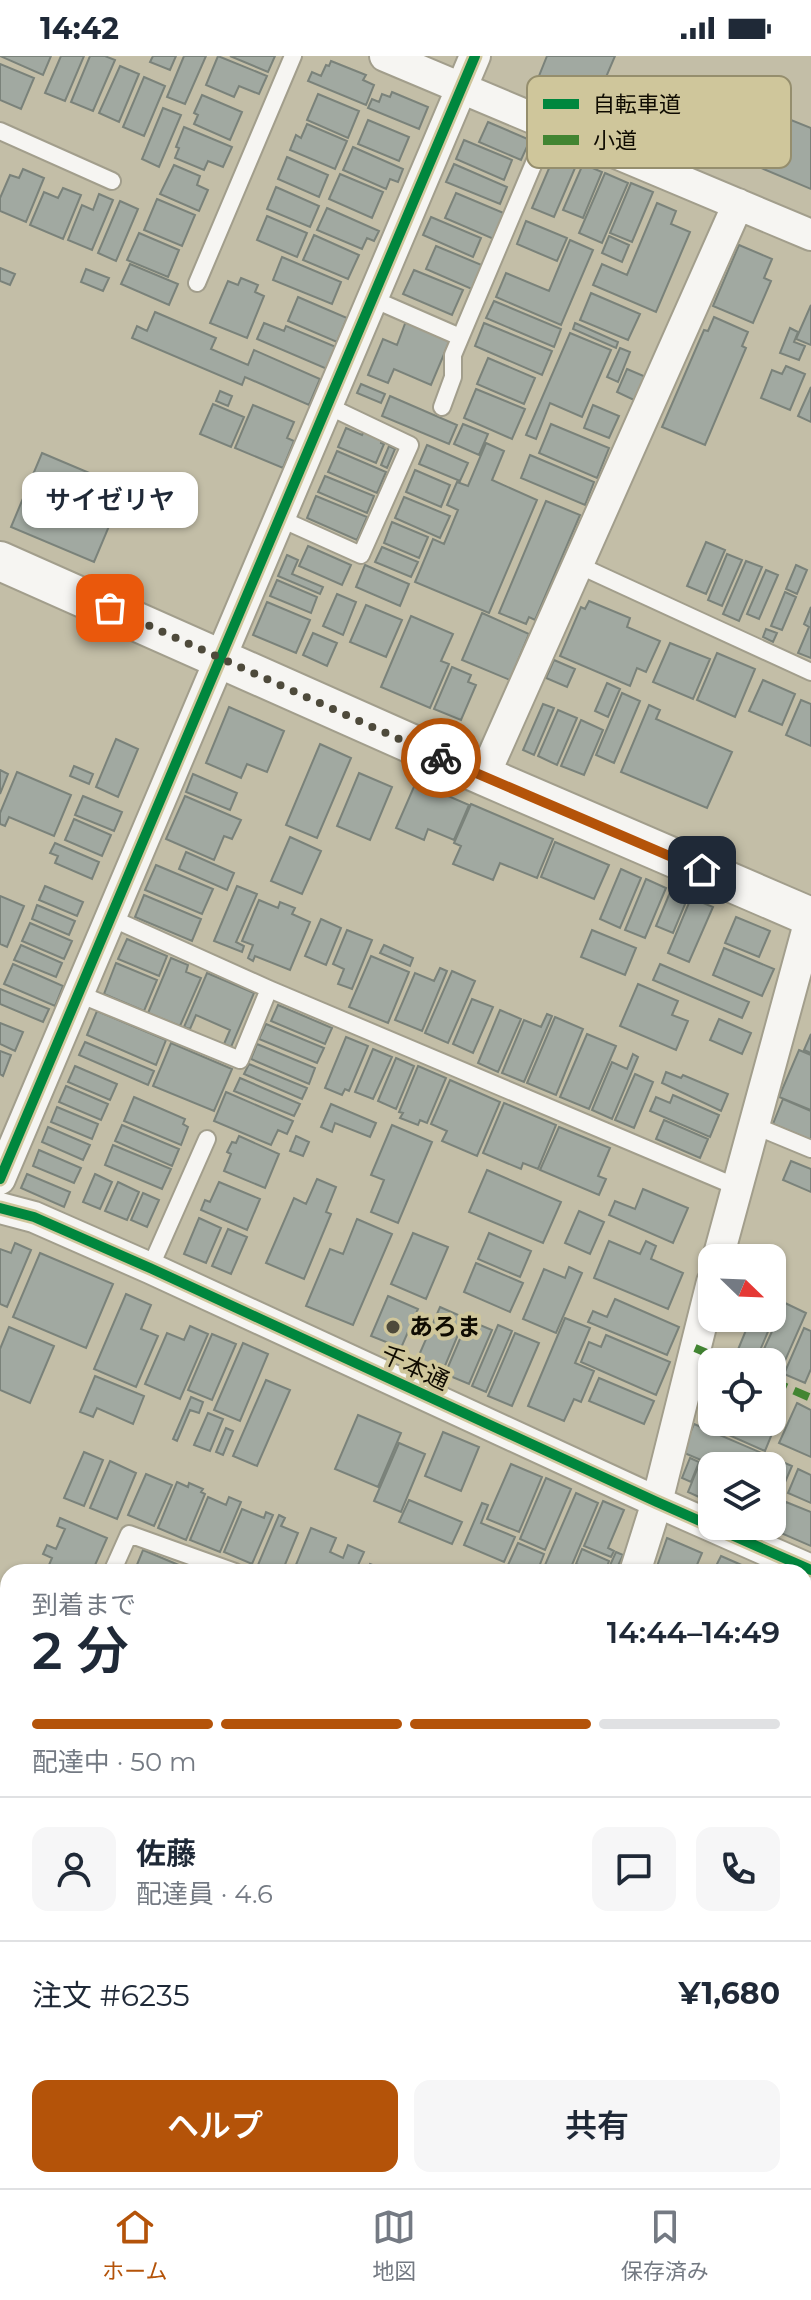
<!DOCTYPE html>
<html lang="ja">
<meta charset="utf-8">
<style>
:root{--surface:#fff;--page:#f6f6f7;--text:#1f2937;--muted:#747a83;--line:#e0e1e3;--accent:#b45309}
body{margin:0;font-family:Montserrat,"Noto Sans JP",sans-serif;background:var(--page);color:var(--text);height:100vh;display:flex;flex-direction:column;font-size:30px;white-space:nowrap}
*{box-sizing:border-box;margin:0}
p{font-size:26px;color:var(--muted)}
.icon{flex:none;width:44px;height:44px;fill:none;stroke:currentColor;stroke-width:2;stroke-linecap:round;stroke-linejoin:round}
.map{position:relative;flex:1;overflow:hidden}
.drawer{position:absolute;left:0px;top:1508px;width:812px;height:624px;display:flex;flex-direction:column;background:var(--surface);border-radius:24px 24px 0 0;box-shadow:0 2px 6px #0004}
.drawer>*{flex:none}
.needle{width:52px;rotate:113deg}
.buttons{position:absolute;left:698px;top:1188px;display:grid;gap:16px}
.buttons a{display:grid;place-items:center;width:88px;height:88px;border-radius:16px;background:var(--surface);box-shadow:0 2px 6px #0004;font-size:40px}
.pin{position:absolute;display:grid;place-items:center;width:68px;height:68px;color:#fff;margin:-34px;border-radius:16px;box-shadow:0 4px 12px #0006}
.courier{position:absolute;display:grid;place-items:center;width:80px;height:80px;margin:-40px;border:6px solid #b45309;border-radius:50%;background:#fff;color:#222;box-shadow:0 2px 10px #0007}
.bubble{position:absolute;height:56px;border-radius:16px;background:var(--surface);box-shadow:0 2px 6px #0004;font-size:26px;font-weight:600;line-height:56px;text-align:center}
.summary em{font-style:normal;font-weight:600}
.summary div{display:flex;flex-direction:column-reverse}
.summary{display:flex;align-items:center;justify-content:space-between;height:136px;padding:0 32px}
h1{font-size:52px;font-weight:600;line-height:60px}
.bar{display:grid;grid-template-columns:repeat(4,1fr);gap:12px 8px;align-content:center;height:96px;padding:0 32px}
.bar i{height:10px;border-radius:6px;background:var(--line)}
.bar .selected{background:var(--accent)}
.bar p{grid-column:span 4}
.line{display:flex;align-items:center;gap:20px;padding:0 32px;border-top:2px solid var(--line)}
.line div{flex:1}
.round{display:grid;place-items:center;flex:none;width:84px;height:84px;border-radius:16px;background:var(--page)}
.cta{display:flex;gap:16px;margin-top:auto;padding:16px 32px}
.cta a{flex:1;height:92px;border-radius:16px;background:var(--accent);color:#fff;font-size:32px;font-weight:600;line-height:92px;text-align:center}
.cta a+a{background:var(--page);color:var(--text)}
.status{display:flex;justify-content:space-between;align-items:center;height:56px;padding:0 40px;background:var(--surface);direction:ltr}
.status svg{height:22px;fill:currentColor}
.tab-bar{display:flex;justify-content:space-around;align-items:center;height:112px;border-top:2px solid var(--line);background:var(--surface);font-size:22px;color:var(--muted)}
.tab-bar a{display:grid;justify-items:center;gap:4px}
.tab-bar .selected{color:var(--accent)}
.map>svg:first-child{display:block}
.green{fill:#b8ac72}
.water{fill:#cf93b6}
.building{fill:#a1a9a1;stroke:#7a827a;stroke-width:2}
.lines{fill:none;stroke-linecap:round;stroke-linejoin:round}
.service-casing{stroke:#a29e8c;stroke-width:20}
.minor-casing{stroke:#a29e8c;stroke-width:34}
.tertiary-casing{stroke:#a29e8c;stroke-width:42}
.service{stroke:#f6f5f2;stroke-width:16}
.minor{stroke:#f6f5f2;stroke-width:30}
.tertiary{stroke:#f6f5f2;stroke-width:38}
.quiet{stroke:#428532;stroke-width:8;stroke-dasharray:16 8;stroke-linecap:butt}
.cycleway-casing{stroke:#cfc69b;stroke-width:15}
.cycleway{stroke:#00873e;stroke-width:10}
.done{stroke:#4e4a3b;stroke-width:8;stroke-dasharray:0 14.4}
.route{stroke:#b45309;stroke-width:10}
.poi-dot{fill:#4e4a3b;stroke:#cfc69b;stroke-width:3}
.labels{text-anchor:middle;stroke-width:8;stroke-linejoin:round;paint-order:stroke}
.poi-label{font-size:24px;font-weight:bold;fill:#0f0b01;stroke:#cfc69b;text-anchor:start}
.street-label{font-size:24px;fill:#0f0b01;stroke:#cfc69b}
.key{fill:#cfc69b;stroke:#958e6d;stroke-width:2}
.key-label{font-size:22px;fill:#0f0b01}
</style>
<div class="status"><b>14:42</b><svg viewBox="0 0 49 12"><path d="M0 12V9h3v3zM5 12V6h3v6zM10 12V3h3v9zM15 12V0h3v12zM26 1h20v11H26zM47 4h2v5h-2z"/></svg></div>
<div class="map">
<svg width="811" height="2132" viewBox="0 0 811 2132">
<rect width="100%" height="100%" fill="#c3bea7"/>
<path class="green" d="M0,1599L8,1602V2124H160L157,2132H0Z"/>
<path class="water" d="M483,2124H614L611,2132H480Z"/>
<path class="building" d="M0,0H51L43,19Z
M61,0H84L65,45L45,37Z
M90,0H105L115,4L93,55L71,46Z
M153,0H176L170,14L150,6Z
M184,0H206L185,48L167,41Z
M218,0L267,20L259,38L239,30L234,41L206,29Z
M230,0H275L268,16Z
M547,0H615L592,54L535,30Z
M331,5L366,19L363,24L374,29L366,49L308,25L312,16L321,20L326,9L329,10Z
M0,8L34,22L21,53L0,44Z
M120,10L139,18L119,66L99,57Z
M144,21L165,30L144,80L123,71Z
M392,36L428,51L419,73L368,52L372,43L379,46L382,38L390,41Z
M318,38L359,55L348,82L307,64Z
M202,39L242,56L230,84L194,68L198,59L194,57Z
M756,50L811,72V133L735,101Z
M163,52L181,59L159,111L142,103Z
M368,64L409,81L399,105L358,88Z
M488,66L530,84L521,104L479,86Z
M307,68L347,85L335,113L290,94L296,79L301,82Z
M184,71L232,91L223,111L208,105L204,114L175,102L179,92L176,91Z
M464,84L512,104L504,124L456,103Z
M353,91L403,113L398,126L390,123L386,133L343,114Z
M556,96L578,105L554,161L532,152Z
M287,101L328,119L319,141L278,123Z
M454,108L507,131L500,148L446,126Z
M583,108L602,116L583,162L563,154Z
M174,109L200,120L197,129L208,134L199,155L160,138Z
M23,113L44,122L26,166L0,155V142L10,119L19,122Z
M605,117L628,127L602,187L579,177Z
M340,118L383,136L372,162L329,143Z
M631,127L653,136L632,186L610,177Z
M276,131L319,150L310,171L267,153Z
M63,132L81,139L63,183L30,169L44,136L58,142Z
M456,137L506,158L496,184L445,162Z
M99,138L113,144L92,194L68,184L82,149L93,154Z
M157,143L195,159L182,190L144,174Z
M120,145L138,153L116,205L98,197Z
M657,147L676,155L671,168L690,176L656,256L593,229L602,208L627,219Z
M327,152L379,175L374,185L367,182L362,193L317,174Z
M267,160L307,177L297,201L257,184Z
M431,161L481,182L473,201L423,179Z
M526,165L567,182L557,205L517,188Z
M139,177L179,194L168,221L127,204Z
M314,179L359,199L348,223L303,204Z
M609,180L629,189L622,206L602,197Z
M570,184L593,194L561,269L496,241L506,217L549,235Z
M739,189L772,203L764,222L771,225L753,267L713,250Z
M436,190L484,210L474,234L426,213Z
M282,201L341,226L332,248L273,224Z
M130,208L178,228L169,249L121,228Z
M0,212L15,218L10,229L0,225Z
M86,213L109,222L103,235L81,226Z
M414,214L463,234L452,259L403,238Z
M241,222L258,229L255,236L264,240L247,282L210,267L228,225L238,229Z
M591,237L640,258L628,284L580,264Z
M298,241L347,262L337,286L288,265Z
M494,245L561,273L554,291L486,262Z
M811,249V289L796,283Z
M155,256L216,282L211,293L248,309L254,294L320,323L309,349L245,321L242,329L132,282L137,270L147,275Z
M714,261L748,276L742,290L746,292L705,389L662,371L704,274L708,275Z
M406,265L450,284L431,329L394,313L388,327L368,319L383,283L397,289Z
M264,267L284,275L286,270L336,291L327,313L257,283Z
M484,267L552,295L542,319L475,290Z
M575,267L618,286L616,292L573,273Z
M790,272L798,276L794,286L805,290L799,304L780,297Z
M570,277L611,294L582,361L550,347L536,383L526,379Z
M620,292L630,296L618,326L607,321Z
M488,302L535,322L524,348L477,328Z
M786,310L805,318L790,354L761,342L772,314L782,318Z
M627,313L646,321L636,345L617,336Z
M361,328L385,338L381,347L357,337Z
M811,331V366L798,360Z
M476,333L525,353L512,383L464,362Z
M220,335L232,340L228,350L216,345Z
M390,340L457,369L449,388L382,360Z
M213,348L244,361L231,391L200,378Z
M253,349L294,366L287,382L294,385L283,412L235,392Z
M593,349L619,360L609,382L584,372Z
M463,368L488,378L479,399L454,388Z
M551,368L609,392L597,422L539,397Z
M346,372L362,379L364,375L382,382L381,387L384,388L376,407L338,391Z
M486,387L504,395L492,424L537,444L489,557L415,526L433,483L444,488L458,454L447,449L457,426L468,430Z
M427,389L468,407L460,425L419,408Z
M389,390L395,393L387,412L381,409Z
M337,395L386,416L377,437L328,416Z
M42,397L125,432L94,506L11,471Z
M530,399L594,426L585,449L521,422Z
M415,414L450,429L441,451L406,436Z
M325,420L374,440L367,457L318,436Z
M316,440L367,461L357,484L307,462Z
M404,441L450,460L440,482L395,462Z
M546,445L580,459L535,564L529,561L526,568L499,557Z
M392,466L428,481L419,502L384,487Z
M706,486L725,494L706,538L687,530Z
M308,490L351,509L342,529L299,510Z
M382,491L418,506L411,521L375,506Z
M727,498L742,504L722,550L708,544Z
M287,499L298,504L292,518L323,531L320,538L278,520Z
M746,505L762,511L739,565L723,558Z
M365,509L409,528L400,550L356,531Z
M796,509L807,514L797,538L786,533Z
M766,514L778,519L759,563L747,558Z
M277,524L317,541L311,557L270,540Z
M785,536L796,541L782,574L771,570Z
M337,538L356,546L343,579L323,570Z
M589,545L630,562L627,571L660,585L646,616L637,612L630,630L560,600L581,551L585,553Z
M267,546L310,564L296,597L253,579Z
M366,549L402,564L386,601L350,586Z
M811,551V602L798,597L809,571L804,568Z
M482,557L529,578L510,624L462,604Z
M411,560L453,578L441,605L449,608L430,652L381,631Z
M766,573L777,577L773,586L763,581Z
M313,577L337,587L327,610L303,599Z
M670,587L710,603L693,643L653,626Z
M717,597L755,613L735,661L697,644Z
M554,604L575,613L567,631L546,622Z
M452,611L471,619L468,626L476,629L461,664L434,653Z
M763,624L795,638L782,669L749,655Z
M607,627L620,633L608,661L595,655Z
M622,637L640,645L614,707L596,699Z
M801,644L811,648V690L786,679Z
M543,648L554,652L534,699L523,694Z
M649,649L660,654L656,663L732,696L707,752L621,716Z
M229,651L284,675L267,716L247,708L241,722L206,707Z
M558,654L577,662L557,709L538,700Z
M581,664L603,674L584,719L561,710Z
M116,683L138,693L118,741L96,731Z
M320,688L351,702L317,782L286,769Z
M74,710L93,718L89,728L70,720Z
M0,714L8,718L0,738Z
M17,716L71,739L54,780L9,761L5,770L0,768V757Z
M359,717L392,731L370,784L337,770Z
M193,718L237,737L230,754L186,736Z
M416,726L469,749L454,784L428,773L424,784L396,772Z
M83,740L122,756L114,775L75,759Z
M185,740L241,764L232,783L224,780L214,804L166,783Z
M471,748L553,783L537,822L500,807L493,824L453,808L461,790L454,787Z
M74,763L111,779L102,800L65,784Z
M290,781L321,795L302,838L271,825Z
M555,786L609,809L594,843L541,821Z
M55,787L99,806L92,823L55,807L58,800L50,797Z
M186,796L234,817L227,834L179,813Z
M156,809L213,833L202,858L145,834Z
M621,813L641,822L620,872L600,863Z
M646,823L666,832L645,882L625,874Z
M45,830L83,846L77,860L39,844Z
M237,830L257,838L236,886L244,890L242,896L214,885Z
M671,834L688,841L673,877L656,870Z
M144,839L201,863L192,885L135,861Z
M0,840L24,850L7,891L0,888Z
M691,842L713,851L689,906L668,897Z
M259,844L278,852L280,846L295,852L292,858L310,866L290,914L255,900L253,905L248,902L253,889L242,885Z
M37,849L75,865L69,879L32,863Z
M736,861L770,875L759,901L725,887Z
M321,863L341,872L326,909L305,900Z
M30,867L72,885L64,903L22,885Z
M347,874L372,884L352,933L338,928L344,913L333,908Z
M592,874L636,892L625,919L581,901Z
M127,883L167,900L159,920L118,903Z
M21,889L62,907L56,921L14,904Z
M384,889L413,902L410,910L380,897Z
M724,892L774,913L762,940L713,919Z
M371,900L409,916L388,967L349,951Z
M171,902L188,909L186,916L201,922L180,970L148,957Z
M116,907L157,924L144,955L104,938Z
M13,908L63,930L55,950L4,928Z
M660,908L749,946L742,962L653,924Z
M440,912L447,915L422,975L395,964L415,917L434,925Z
M452,915L475,925L448,987L425,977Z
M207,917L254,937L231,991L224,988L230,974L196,959L190,973L184,971Z
M638,928L678,945L672,959L688,965L676,994L620,970Z
M0,933L49,953L43,966L0,948Z
M472,943L493,951L473,997L453,988Z
M278,949L332,972L325,988L271,965Z
M500,954L521,963L498,1016L478,1007Z
M97,955L166,984L156,1009L87,979Z
M547,958L552,960L524,1026L502,1017L524,964L541,971Z
M555,961L583,973L556,1039L527,1027Z
M719,963L751,977L742,998L710,984Z
M0,967L23,976L15,995L0,988Z
M266,968L324,992L317,1007L259,983Z
M587,978L616,990L589,1053L560,1041Z
M811,978V997L804,994Z
M346,981L368,990L349,1035L345,1033L342,1039L325,1032Z
M85,986L154,1015L148,1029L79,999Z
M171,987L232,1013L214,1055L153,1030Z
M257,988L315,1012L309,1028L251,1003Z
M373,993L392,1001L373,1043L355,1036Z
M799,994L811,999V1054L779,1041Z
M0,995L11,999L3,1020L0,1018Z
M633,998L638,1001L612,1063L592,1054L612,1006L627,1013Z
M396,1002L414,1010L396,1053L378,1045Z
M249,1008L307,1032L302,1043L244,1018Z
M75,1010L117,1028L110,1044L68,1026Z
M418,1010L446,1022L427,1067L420,1064L418,1069L400,1062L403,1057L399,1056Z
M666,1016L681,1022L683,1019L728,1038L721,1055L662,1027Z
M635,1018L653,1026L634,1072L615,1064Z
M240,1022L300,1048L294,1060L234,1035Z
M450,1024L500,1046L477,1100L442,1085L447,1075L431,1068Z
M66,1030L108,1048L101,1064L59,1046Z
M226,1036L293,1065L287,1078L278,1074L271,1089L214,1065Z
M673,1039L719,1059L710,1081L650,1055L656,1041L670,1047Z
M134,1041L185,1063L183,1068L188,1071L181,1089L124,1065Z
M783,1043L811,1055V1084L773,1068Z
M504,1047L556,1069L538,1113L523,1107L521,1113L483,1097Z
M331,1048L376,1067L370,1081L335,1067L332,1076L321,1071Z
M57,1051L98,1068L92,1083L51,1066Z
M664,1064L708,1083L700,1102L656,1083Z
M122,1069L179,1093L172,1110L115,1085Z
M392,1069L432,1086L398,1167L371,1156L384,1124L371,1119Z
M48,1071L90,1089L83,1104L42,1086Z
M559,1071L610,1092L598,1120L606,1123L599,1139L540,1114Z
M239,1080L279,1098L265,1132L224,1115L231,1098L227,1096L232,1086L236,1087Z
M296,1080L309,1086L303,1100L290,1095Z
M113,1089L171,1113L162,1133L105,1109Z
M39,1094L81,1112L74,1127L33,1110Z
M791,1105L811,1113V1136L783,1124Z
M487,1114L561,1146L543,1187L469,1156Z
M27,1118L70,1136L64,1151L21,1132Z
M95,1118L112,1126L100,1153L83,1146Z
M317,1123L336,1131L326,1156L331,1158L304,1223L266,1207L294,1142L306,1148Z
M118,1126L139,1136L127,1164L105,1155Z
M219,1126L260,1143L247,1174L201,1154L205,1144L210,1146Z
M643,1133L688,1152L673,1187L609,1159L615,1145L635,1153Z
M143,1137L159,1144L147,1171L131,1164Z
M579,1155L604,1166L590,1198L565,1187Z
M199,1162L221,1172L206,1207L184,1198Z
M357,1163L392,1178L353,1269L306,1250L330,1193L343,1198Z
M228,1173L247,1181L231,1218L212,1210Z
M413,1177L448,1191L426,1243L391,1228Z
M489,1177L531,1195L520,1221L478,1203Z
M609,1185L640,1198L646,1185L656,1190L651,1203L683,1217L668,1253L594,1222Z
M15,1187L31,1194L7,1251L0,1248V1193L11,1197Z
M40,1197L113,1228L86,1292L13,1261Z
M476,1207L523,1227L510,1256L464,1236Z
M569,1211L582,1217L556,1277L523,1263L544,1213L565,1222Z
M126,1238L151,1249L141,1273L158,1280L136,1331L94,1313Z
M388,1240L418,1253L401,1292L371,1280Z
M615,1243L679,1271L667,1299L588,1266L593,1255L607,1261Z
M785,1247L806,1257L780,1316L772,1312V1306H758Z
M440,1251L465,1262L442,1317L416,1306Z
M772,1258L775,1259L756,1304L737,1296L751,1262H772Z
M565,1262L590,1272L575,1307L594,1315L581,1346L574,1343L564,1365L528,1350Z
M468,1264L492,1274L469,1328L445,1318Z
M498,1269L512,1275L486,1336L472,1330Z
M190,1270L208,1278L180,1343L145,1328L167,1277L184,1284Z
M9,1271L54,1290L30,1347L0,1334V1293Z
M804,1272L811,1275V1313L805,1327L784,1318Z
M515,1277L539,1287L512,1350L488,1340Z
M212,1278L236,1288L212,1344L188,1334Z
M606,1279L670,1306L656,1339L581,1306L589,1286L601,1291Z
M243,1287L268,1298L240,1365L214,1354Z
M95,1320L144,1340L133,1368L97,1352L93,1361L80,1356Z
M599,1322L654,1345L644,1368L589,1345Z
M266,1324L290,1334L257,1410L233,1400Z
M191,1341L203,1346L199,1357L190,1354L177,1385L173,1383Z
M797,1347L811,1354V1401L779,1387Z
M208,1357L223,1363L210,1395L194,1389Z
M358,1359L401,1377L378,1431L335,1413Z
M715,1366H772L776,1368L765,1395L713,1372Z
M694,1368L792,1410L780,1438L772,1435V1410H715L682,1396Z
M226,1372L233,1375L223,1399L216,1396Z
M443,1376L479,1391L461,1435L425,1420Z
M399,1387L425,1398L401,1456L374,1445Z
M84,1396L103,1404L84,1450L64,1442Z
M690,1402L699,1406L691,1426L682,1422Z
M110,1405L136,1417L117,1463L90,1452Z
M700,1406L712,1411V1447L688,1436Z
M511,1408L542,1421L519,1476L487,1463Z
M798,1413L811,1419V1447L788,1437Z
M146,1418L172,1429L154,1470L128,1459Z
M546,1422L571,1433L545,1494L520,1483Z
M177,1426L188,1431L189,1427L203,1433L201,1436L205,1438L186,1484L158,1472Z
M576,1437L598,1447L569,1516H542Z
M208,1441L226,1449L229,1441L241,1446L220,1496L190,1484Z
M409,1444L462,1466L452,1488L399,1466Z
M603,1445L624,1454L608,1492L614,1495L611,1501L584,1490Z
M786,1446L811,1456V1490L774,1474Z
M482,1447L488,1449L481,1467L515,1481L504,1506L464,1489Z
M242,1453L264,1462L266,1456L273,1459L252,1508L224,1496Z
M279,1459L285,1462L281,1470L298,1477L282,1516H275L258,1509Z
M60,1462L107,1482L92,1516H46L52,1502L43,1498L47,1489L56,1493L65,1473L57,1470Z
M311,1472L336,1482L330,1496L343,1502L348,1489L364,1496L355,1516H293Z
M667,1482L702,1497L694,1516H655Z
M518,1487L544,1498L537,1516H526L508,1509Z
M582,1493L609,1505L605,1516H596L576,1508Z
M143,1494L193,1515V1516H134Z
M616,1496L623,1499L615,1516H607Z
M721,1500L753,1514V1516H713Z
M370,1508L390,1516H367Z
M0,1602L8,1606V1619L0,1616Z
M804,1648L811,1649L809,1702L804,1700Z
M804,1727L811,1729V1754L804,1752Z
M804,1758L811,1759V1811L804,1809Z
M804,1903L811,1905V1947L804,1944Z
M804,1947L811,1949V1970L804,1968Z
M804,1971L811,1974V2004L804,2002Z
M804,2004L811,2007V2033L808,2043L804,2041Z
M200,2124H225L222,2132H198Z
M319,2124H394L391,2132H343Z
M663,2124H686L683,2132H660Z
M697,2124H742L765,2132H695Z
M749,2124H780L777,2132Z"/>
<g class="lines">
<g class="service-casing">
<path id="service" d="M0,75L112,125
M197,227L293,0
M373,243L460,281
M442,351L453,321V299L550,69
M281,463L361,499L410,389L328,350
M576,508L811,616
M111,862L269,933L737,1131
M79,938L240,1004L269,933
M753,1069L811,1093
M150,1212L207,1083
M112,1516L129,1478L235,1516"/>
</g>
<g class="minor-casing">
<path id="minor" d="M385,0L811,179
M484,720L738,148
M0,1123L475,0
M0,1152L34,1161L150,1212L657,1446L811,1514
M718,1202L811,860
M635,1516L657,1446L712,1226
M0,1588L8,1591
M804,1887L811,1890
M643,2132L646,2124"/>
</g>
<g class="tertiary-casing">
<path id="tertiary" d="M0,505L484,720L811,861"/>
</g>
<use href="#service" class="service"/>
<use href="#minor" class="minor"/>
<use href="#tertiary" class="tertiary"/>
<path class="quiet" d="M695,1292L728,1306
M772,1325L811,1342"/>
<g class="cycleway-casing">
<path id="cycleway" d="M0,1123L475,0
M0,1152L34,1161L150,1212L657,1446L811,1514"/>
</g>
<use href="#cycleway" class="cycleway"/>
</g>
<g class="lines">
<path class="done" d="M110,552L441,702"/>
<path class="route" d="M441,702L702,814"/>
</g>
<circle class="poi-dot" cx="393" cy="1271" r="8"/>
<g class="labels">
<g class="poi-label">
<text x="409" y="1279">あろま</text>
</g>
<g class="street-label">
<text transform="translate(415 1312) rotate(25)" y="8">千本通</text>
</g>
</g>
<rect x="527" y="20" width="264" height="92" rx="12" class="key"/>
<rect x="543" y="43" width="36" height="10" fill="#00873e"/>
<rect x="543" y="79" width="36" height="10" fill="#428532"/>
<g class="key-label">
<text x="593" y="56">自転車道</text>
<text x="593" y="92">小道</text>
</g>
</svg>
<div class="buttons">
<a><svg class="needle" viewBox="-14 -14 28 28"><path d="M0-13l5 13h-10z" fill="#e53935"/><path d="M0 13l5-13h-10z" fill="#747a83"/></svg></a>
<a><svg class="icon" aria-label="locate" viewBox="0 0 24 24"><circle cx="12" cy="12" r="6"/><path d="M12 2v4M12 18v4M2 12h4M18 12h4"/></svg></a>
<a><svg class="icon" aria-label="layers" viewBox="0 0 24 24"><path d="M12 4l9 5-9 5-9-5zM3 14l9 5 9-5"/></svg></a>
</div>
<div class="pin" style="left:110px;top:552px;background:#ea580c"><svg class="icon" aria-label="bag" viewBox="0 0 24 24"><path d="M5 8h14l-1 12H6zM9 8a3 3 0 0 1 6 0"/></svg></div>
<div class="pin" style="left:702px;top:814px;background:#1f2937"><svg class="icon" aria-label="home" viewBox="0 0 24 24"><path d="M3 11l9-7 9 7M6 9v11h12V9"/></svg></div>
<div class="courier" style="left:441px;top:702px"><svg class="icon" aria-label="bike" viewBox="0 0 24 24"><circle cx="6" cy="16" r="4"/><circle cx="18" cy="16" r="4"/><path d="M6 16l4-8h5l3 8M10 8l3 8H6M13 5h3"/></svg></div>
<div class="bubble" style="left:22px;top:416px;width:176px">サイゼリヤ</div>
<section class="drawer">
<div class="summary"><div><h1>2 分</h1><p>到着まで</p></div><em>14:44–14:49</em></div>
<div class="bar"><i class="selected"></i><i class="selected"></i><i class="selected"></i><i></i><p>配達中 · 50 m</p></div>
<div class="line" style="height:144px"><a class="round"><svg class="icon" aria-label="person" viewBox="0 0 24 24"><circle cx="12" cy="8" r="4"/><path d="M4 21q1-7 8-7t8 7"/></svg></a><div><b>佐藤</b><p>配達員 · 4.6</p></div><a class="round"><svg class="icon" aria-label="chat" viewBox="0 0 24 24"><path d="M4 5h16v11H9l-5 4z"/></svg></a><a class="round"><svg class="icon" aria-label="phone" viewBox="0 0 24 24"><path d="M5 4h4l2 5-3 2q2 4 5 5l2-3 5 2v4C11 20 4 13 5 4z"/></svg></a></div>
<div class="line" style="height:104px"><div>注文 #6235</div><b>¥1,680</b></div>
<div class="cta"><a>ヘルプ</a><a>共有</a></div>
</section>
</div>
<nav class="tab-bar">
<a class="selected"><svg class="icon" aria-label="home" viewBox="0 0 24 24"><path d="M3 11l9-7 9 7M6 9v11h12V9"/></svg>ホーム</a>
<a><svg class="icon" aria-label="map" viewBox="0 0 24 24"><path d="M3 6l6-2 6 2 6-2v14l-6 2-6-2-6 2zM9 4v14M15 6v14"/></svg>地図</a>
<a><svg class="icon" aria-label="saved" viewBox="0 0 24 24"><path d="M7 4h10v16l-5-4-5 4z"/></svg>保存済み</a>
</nav>
